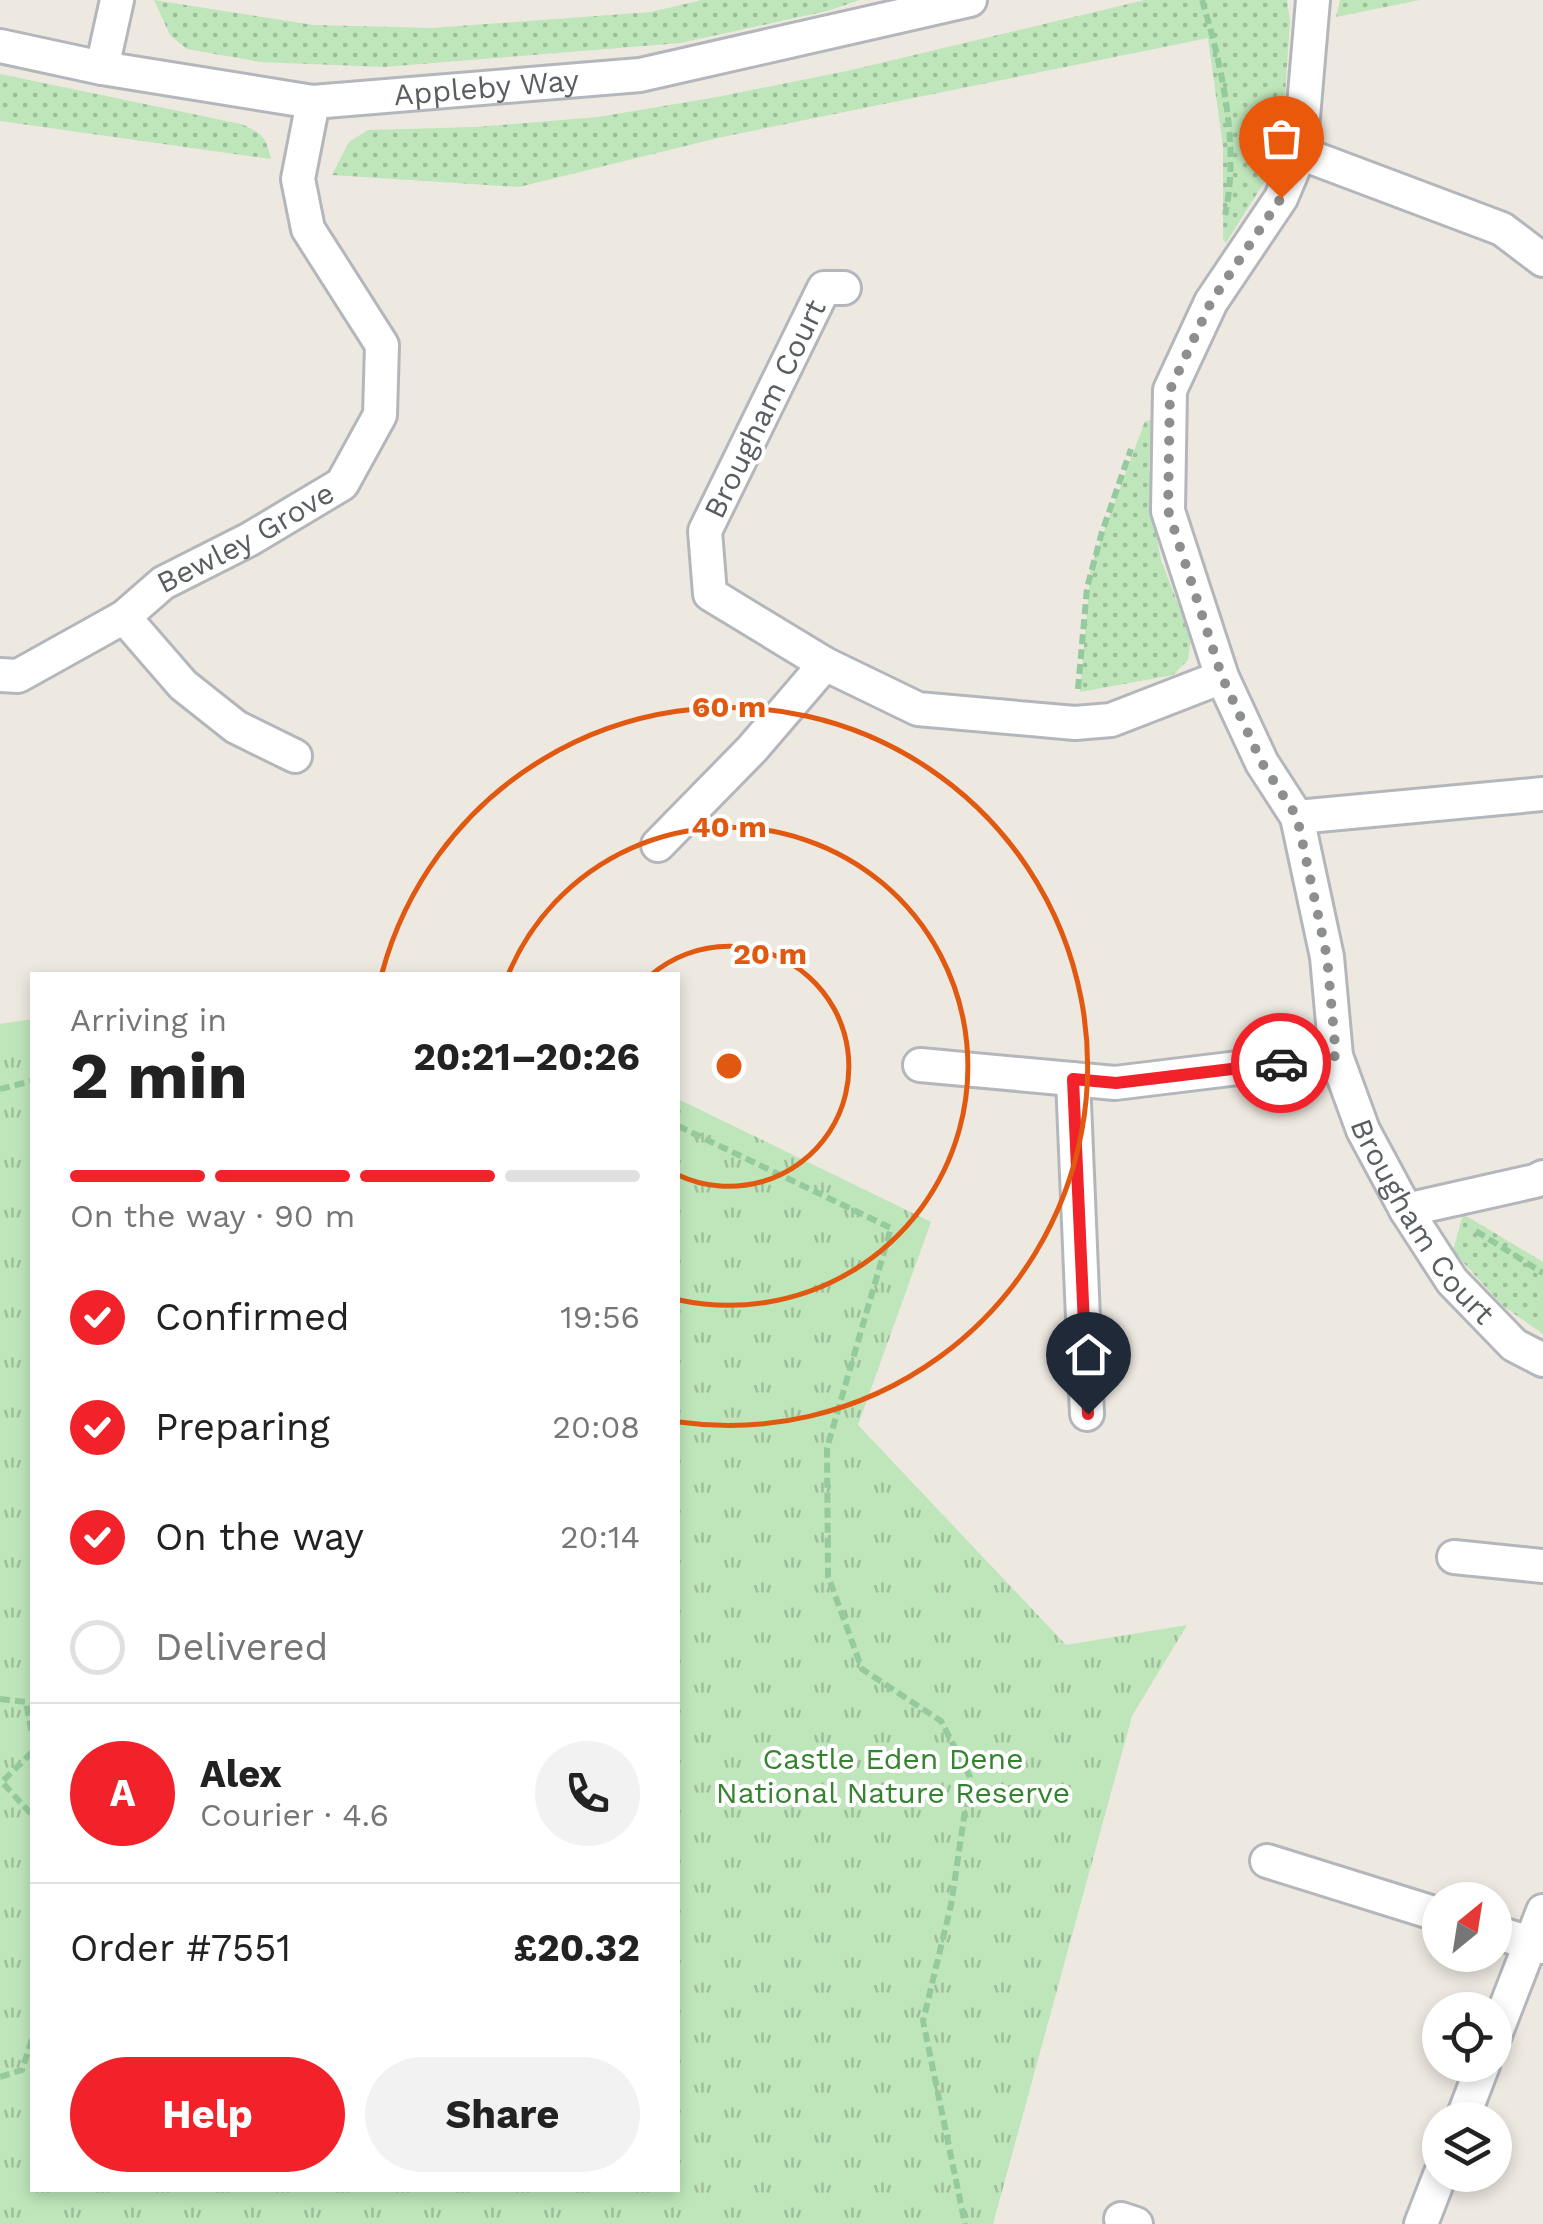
<!DOCTYPE html>
<meta charset="utf-8">
<style>
:root{--surface:#fff;--page:#f2f2f2;--text:#222;--muted:#767676;--line:#e0e0e0;--accent:#f12229}
body{margin:0;font-family:"Work Sans",sans-serif;background:var(--page);color:var(--text);height:100vh;display:flex;flex-direction:column;font-size:38px;white-space:nowrap}
*{box-sizing:border-box;margin:0}
p{font-size:32px;color:var(--muted)}
.icon{flex:none;width:55px;height:55px;fill:none;stroke:currentColor;stroke-width:2;stroke-linecap:round;stroke-linejoin:round}
.map{position:relative;flex:1;overflow:hidden}
.details{position:absolute;left:30px;top:972px;width:650px;height:1220px;display:flex;flex-direction:column;background:var(--surface);border-radius:0px;box-shadow:0 5px 15px #0003}
.details>*{flex:none}
.needle{width:65px;rotate:30deg}
.buttons{position:absolute;left:1422px;top:1882px;display:grid;gap:20px}
.buttons a{display:grid;place-items:center;width:90px;height:90px;border-radius:50%;background:var(--surface);box-shadow:0 5px 15px #0003;font-size:50px}
.pin{position:absolute;display:grid;place-items:center;width:85px;height:85px;color:#fff;margin:-102px -42px;border-radius:50% 50% 50% 0;rotate:-45deg;box-shadow:0 0 10px #0007}
.pin .icon{rotate:45deg}
.courier{position:absolute;display:grid;place-items:center;width:100px;height:100px;margin:-50px;border:8px solid #f12229;border-radius:50%;background:#fff;color:#222;box-shadow:0 2px 12px #0007}
.headline em{font-style:normal;font-weight:700}
.headline div{display:flex;flex-direction:column-reverse}
.headline{display:flex;align-items:center;justify-content:space-between;height:170px;padding:0 40px}
h1{font-size:65px;font-weight:700;line-height:75px}
.bar{display:grid;grid-template-columns:repeat(4,1fr);gap:15px 10px;align-content:center;height:120px;padding:0 40px}
.bar i{height:12px;border-radius:8px;background:var(--line)}
.bar .active{background:var(--accent)}
.bar p{grid-column:span 4}
.line{display:flex;align-items:center;gap:25px;padding:0 40px;border-top:2px solid var(--line)}
.line div{flex:1}
.round{display:grid;place-items:center;flex:none;width:105px;height:105px;border-radius:52px;background:var(--page)}
ol{padding:0 40px;list-style:none}
li{display:flex;align-items:center;gap:30px;height:110px}
li p{margin-inline-start:auto}
li .icon{padding:10px;border-radius:50%;background:var(--accent);color:#fff;stroke-width:4}
li:last-child{color:var(--muted)}
li i{width:55px;height:55px;border:5px solid var(--line);border-radius:50%}
.primary-button{display:flex;gap:20px;margin-top:auto;padding:20px 40px}
.primary-button a{flex:1;height:115px;border-radius:60px;background:var(--accent);color:#fff;font-size:40px;font-weight:700;line-height:115px;text-align:center}
.primary-button a+a{background:var(--page);color:var(--text)}
.map>svg:first-child{display:block}
.grass{fill:url(#grass-dots)}
.park{fill:url(#park-tufts)}
.lines{fill:none;stroke-linecap:round;stroke-linejoin:round}
.minor-casing{stroke:#b3b7bc;stroke-width:38}
.path{stroke:#95ca9e;stroke-width:6;stroke-dasharray:10 5;stroke-linecap:butt}
.minor{stroke:#fff;stroke-width:32}
.done{stroke:#8d8e8e;stroke-width:10;stroke-dasharray:0 18}
.route{stroke:#f12229;stroke-width:12}
.ring{fill:none;stroke:#e15910;stroke-width:5}
.labels{text-anchor:middle;stroke-width:8;stroke-linejoin:round;paint-order:stroke}
.street-label{font-size:30px;fill:#595e62;stroke:#fff}
.park-label{font-size:30px;fill:#35822f;stroke:#fff}
.centre{fill:#e15910;stroke:#fff;stroke-width:5}
.ring-label{font-size:30px;text-anchor:middle;font-weight:bold;fill:#e15910;stroke:#fff;stroke-width:8;stroke-linejoin:round;paint-order:stroke}
</style>
<div class="map">
<svg width="1543" height="2224" viewBox="0 0 1543 2224">
<defs>
<pattern id="grass-dots" width="8" height="8" patternUnits="userSpaceOnUse" patternTransform="scale(2.5)"><rect width="8" height="8" fill="#bfe6ba"/><path d="M2 2h.1M6 6h.1" fill="none" stroke="#9ebe9b" stroke-width="1.8" stroke-linecap="round"/></pattern>
<pattern id="park-tufts" width="24" height="20" patternUnits="userSpaceOnUse" patternTransform="scale(2.5)"><rect width="24" height="20" fill="#bfe6ba"/><path d="M3 7l-1-3M5 7V3M7 7l1-3M15 17l-1-3M17 17v-4M19 17l1-3" fill="none" stroke="#9ebe9b"/></pattern>
</defs>
<rect width="100%" height="100%" fill="#ede8e0"/>
<path class="grass" d="M154,0L314,25L432,28L651,12L702,0H860L827,11L680,43L384,67L260,62L187,49L170,35Z
M1145,0H1287L1290,21L1281,155L1226,243L1223,239V147L1208,38L722,137L519,187L332,175L349,142L368,130L476,127L598,117L717,97L847,71Z
M1340,0H1420L1336,17Z
M0,74L241,124C261,133 266,136 271,159L0,121Z
M1153,420L1149,466L1153,518L1161,560L1191,638L1188,660L1173,675L1080,692L1091,566L1145,421Z
M1463,1214L1543,1262V1334L1503,1306L1453,1251Z"/>
<path class="park" d="M32,1019V2190H678V1099L931,1222L858,1425L1066,1645L1187,1625L1132,1716L993,2224H0V1024Z"/>
<g class="lines">
<g class="minor-casing">
<g id="minor">
<path id="s1" d="M1313,0L1300,153L1281,198L1211,302L1170,390L1168,511L1222,677L1262,763L1297,817L1327,957L1336,1056L1363,1130L1406,1210L1452,1281L1514,1345L1543,1360"/>
<path id="s2" d="M0,46L102,68L313,102L640,75L970,0"/>
<path d="M102,68L117,0"/>
<path d="M1300,153L1502,229L1543,260"/>
<path d="M844,288H824L705,531L710,594L825,664L918,709L1075,723L1111,720L1222,677"/>
<path d="M124,617L183,685L236,727L295,756"/>
<path id="s3" d="M0,675L18,676L124,617L163,583L250,539L342,484L380,415L382,345L308,229L298,179L313,102"/>
<path d="M1297,817L1543,794"/>
<path d="M658,845L752,749L825,664"/>
<path d="M920,1065L1115,1083L1336,1056"/>
<path d="M1073,1079L1087,1414"/>
<path d="M1406,1210L1535,1181L1543,1177"/>
<path d="M1454,1557L1543,1566"/>
<path d="M1267,1861L1440,1915"/>
<path d="M1495,1932L1543,1947"/>
<path d="M1495,2035L1543,1911"/>
<path d="M1462,2120L1483,2065"/>
<path d="M1121,2219L1136,2224"/>
<path d="M1421,2224L1440,2175"/>
</g>
</g>
<path class="path" d="M1202,0C1222,66 1240,147 1225,215
M1078,689L1087,588L1102,532L1131,449
M0,1089L32,1081
M678,1126L891,1228L827,1448L828,1576L862,1669L941,1721L970,1777L951,1905L923,2021L965,2224
M1476,1231L1543,1273
M0,1699L26,1702L32,1734
M32,1752L2,1782L32,1815
M0,2077L22,2070L32,2039"/>
<use href="#minor" class="minor"/>
</g>
<g class="lines">
<path class="done" d="M1281,1063L1336,1056L1327,957L1297,817L1262,763L1222,677L1168,510L1170,390L1211,302L1281,198"/>
<path class="route" d="M1088,1414L1073,1079L1116,1083L1281,1063"/>
</g>
<g class="ring">
<path d="M651 975A120 120 0 1 1 678 1175"/>
<path d="M508 975A239 239 0 1 1 679 1300"/>
<path d="M382 973A359 359 0 1 1 679 1422"/>
</g>
<g class="labels">
<g class="street-label">
<text dy="10" stroke="none"><textPath href="#s2" startOffset="492">Appleby Way</textPath></text>
<text transform="translate(765 409) rotate(-64)" y="10">Brougham Court</text>
<text dy="10" stroke="none"><textPath href="#s3" startOffset="285">Bewley Grove</textPath></text>
<text dy="10" stroke="none"><textPath href="#s1" startOffset="1310">Brougham Court</textPath></text>
</g>
<g class="park-label">
<text x="893" y="1769">Castle Eden Dene<tspan x="893" dy="34">National Nature Reserve</tspan></text>
</g>
</g>
<circle cx="729" cy="1066" r="15" class="centre"/>
<g class="ring-label">
<text x="729" y="717">60 m</text>
<text x="729" y="837">40 m</text>
<text x="770" y="964">20 m</text>
</g>
</svg>
<div class="buttons">
<a><svg class="needle" viewBox="-14 -14 28 28"><path d="M0-13l5 13h-10z" fill="#e53935"/><path d="M0 13l5-13h-10z" fill="#767676"/></svg></a>
<a><svg class="icon" aria-label="locate" viewBox="0 0 24 24"><circle cx="12" cy="12" r="6"/><path d="M12 2v4M12 18v4M2 12h4M18 12h4"/></svg></a>
<a><svg class="icon" aria-label="layers" viewBox="0 0 24 24"><path d="M12 4l9 5-9 5-9-5zM3 14l9 5 9-5"/></svg></a>
</div>
<div class="pin" style="left:1281px;top:198px;background:#ea580c"><svg class="icon" aria-label="bag" viewBox="0 0 24 24"><path d="M5 8h14l-1 12H6zM9 8a3 3 0 0 1 6 0"/></svg></div>
<div class="pin" style="left:1088px;top:1414px;background:#1f2937"><svg class="icon" aria-label="home" viewBox="0 0 24 24"><path d="M3 11l9-7 9 7M6 9v11h12V9"/></svg></div>
<div class="courier" style="left:1281px;top:1063px"><svg class="icon" aria-label="car" viewBox="0 0 24 24"><path d="M5 17H2v-5l4-1 3-4h7l3 4 3 1v5h-3M9 17h6M6 11h13"/><circle cx="7" cy="17" r="2"/><circle cx="17" cy="17" r="2"/></svg></div>
<section class="details">
<div class="headline"><div><h1>2 min</h1><p>Arriving in</p></div><em>20:21–20:26</em></div>
<div class="bar"><i class="active"></i><i class="active"></i><i class="active"></i><i></i><p>On the way · 90 m</p></div>
<ol>
<li><svg class="icon" aria-label="check" viewBox="0 0 24 24"><path d="M5 12l5 5 9-10"/></svg>Confirmed<p>19:56</p></li>
<li><svg class="icon" aria-label="check" viewBox="0 0 24 24"><path d="M5 12l5 5 9-10"/></svg>Preparing<p>20:08</p></li>
<li><svg class="icon" aria-label="check" viewBox="0 0 24 24"><path d="M5 12l5 5 9-10"/></svg>On the way<p>20:14</p></li>
<li><i></i>Delivered</li>
</ol>
<div class="line" style="height:180px"><b class="round" style="background:var(--accent);color:#fff">A</b><div><b>Alex</b><p>Courier · 4.6</p></div><a class="round"><svg class="icon" aria-label="phone" viewBox="0 0 24 24"><path d="M5 4h4l2 5-3 2q2 4 5 5l2-3 5 2v4C11 20 4 13 5 4z"/></svg></a></div>
<div class="line" style="height:130px"><div>Order #7551</div><b>£20.32</b></div>
<div class="primary-button"><a>Help</a><a>Share</a></div>
</section>
</div>
